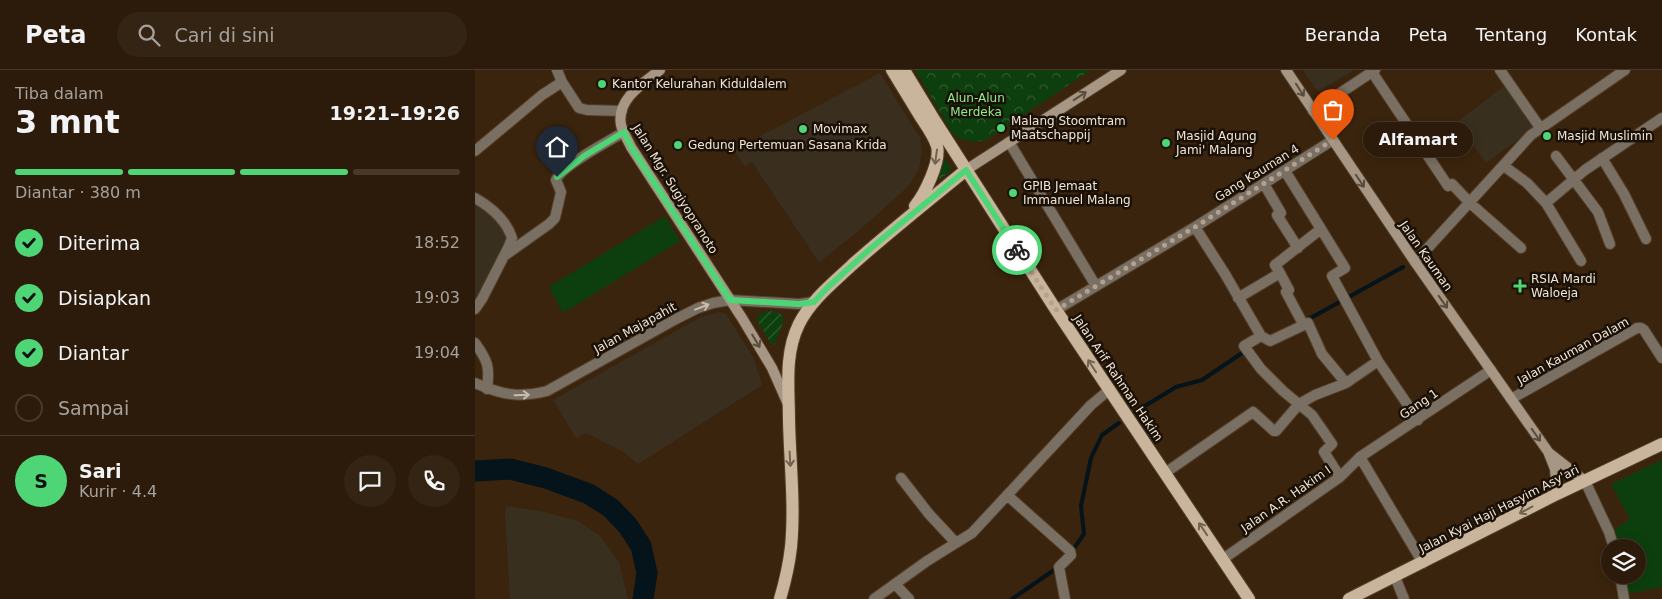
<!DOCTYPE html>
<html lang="id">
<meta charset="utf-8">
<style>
:root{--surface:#2c1b0a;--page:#342413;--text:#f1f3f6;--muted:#a6a19c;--line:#48392b;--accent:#4ed676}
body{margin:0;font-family:"DejaVu Sans",sans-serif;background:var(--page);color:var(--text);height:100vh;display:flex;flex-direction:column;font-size:19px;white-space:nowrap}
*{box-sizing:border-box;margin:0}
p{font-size:16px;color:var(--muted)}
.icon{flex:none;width:28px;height:28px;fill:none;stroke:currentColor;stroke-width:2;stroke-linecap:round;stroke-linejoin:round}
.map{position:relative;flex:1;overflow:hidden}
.panel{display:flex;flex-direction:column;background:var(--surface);width:475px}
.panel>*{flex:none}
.fabs{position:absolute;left:1126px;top:469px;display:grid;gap:10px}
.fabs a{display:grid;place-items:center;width:45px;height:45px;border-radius:50%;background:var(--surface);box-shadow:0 2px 12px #0003,0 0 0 1px var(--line);font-size:25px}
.pin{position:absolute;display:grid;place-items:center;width:42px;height:42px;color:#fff;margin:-51px -21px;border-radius:50% 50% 50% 0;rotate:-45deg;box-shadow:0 0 5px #0007}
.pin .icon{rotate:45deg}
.courier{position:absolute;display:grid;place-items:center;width:50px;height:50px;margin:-25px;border:4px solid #4ed676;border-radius:50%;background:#fff;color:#222;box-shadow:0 1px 6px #0007}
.bubble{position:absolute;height:35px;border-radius:18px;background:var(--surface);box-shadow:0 2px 12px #0003,0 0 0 1px var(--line);font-size:16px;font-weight:700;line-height:35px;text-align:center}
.summary em{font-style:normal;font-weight:700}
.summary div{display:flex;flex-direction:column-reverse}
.summary{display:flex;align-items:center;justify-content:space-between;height:85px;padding:0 15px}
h1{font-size:32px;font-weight:700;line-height:38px}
.bar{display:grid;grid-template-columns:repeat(4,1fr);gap:8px 5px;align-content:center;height:60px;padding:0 15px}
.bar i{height:6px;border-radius:4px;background:var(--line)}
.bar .active{background:var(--accent)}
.bar p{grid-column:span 4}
.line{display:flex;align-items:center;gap:12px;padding:0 15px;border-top:1px solid var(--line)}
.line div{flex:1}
.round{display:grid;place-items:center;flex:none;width:52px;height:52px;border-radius:26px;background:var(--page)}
ol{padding:0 15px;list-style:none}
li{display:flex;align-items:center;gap:15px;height:55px}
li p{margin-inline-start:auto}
li .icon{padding:5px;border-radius:50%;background:var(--accent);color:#111;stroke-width:4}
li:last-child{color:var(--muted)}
li i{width:28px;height:28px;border:2px solid var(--line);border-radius:50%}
header{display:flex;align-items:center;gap:30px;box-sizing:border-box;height:70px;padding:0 25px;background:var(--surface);border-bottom:1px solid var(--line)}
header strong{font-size:24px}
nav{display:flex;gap:28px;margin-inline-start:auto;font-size:18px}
.search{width:350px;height:45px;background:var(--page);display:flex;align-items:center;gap:12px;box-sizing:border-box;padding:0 18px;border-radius:28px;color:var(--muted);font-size:19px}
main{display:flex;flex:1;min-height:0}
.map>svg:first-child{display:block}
.commercial{fill:#3a2f1f}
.education{fill:#392f1f}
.grass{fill:#0d3f0e}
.park{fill:url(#park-crowns)}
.garden{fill:url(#garden-furrows)}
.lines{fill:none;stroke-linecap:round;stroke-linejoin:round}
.stream{stroke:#05131a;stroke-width:4}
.river{stroke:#05131a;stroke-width:21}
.minor-casing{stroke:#543f29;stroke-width:12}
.tertiary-casing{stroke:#543f29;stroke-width:12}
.secondary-casing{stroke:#543f29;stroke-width:12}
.primary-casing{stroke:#543f29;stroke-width:14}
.minor{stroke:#796f63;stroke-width:10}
.tertiary{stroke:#796f63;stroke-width:10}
.secondary{stroke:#a69683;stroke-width:10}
.primary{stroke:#c9b59c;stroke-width:12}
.oneway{stroke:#584c3e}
.oneway2{stroke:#716251}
.oneway3{stroke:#c8bbae}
.done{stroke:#b2a190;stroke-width:5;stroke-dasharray:0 9}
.route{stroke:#4ed676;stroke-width:6}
.poi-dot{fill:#4ed676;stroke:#191006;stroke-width:2}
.labels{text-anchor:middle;stroke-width:5;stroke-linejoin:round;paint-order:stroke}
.poi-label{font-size:12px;fill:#f3e4d6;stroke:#191006;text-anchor:start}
.park-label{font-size:12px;fill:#90ed8c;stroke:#191006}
.street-label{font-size:12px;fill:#f3e4d6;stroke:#191006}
</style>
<header>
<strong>Peta</strong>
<div class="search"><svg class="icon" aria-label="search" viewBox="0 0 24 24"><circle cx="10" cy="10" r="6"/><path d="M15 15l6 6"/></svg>Cari di sini</div>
<nav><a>Beranda</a><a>Peta</a><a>Tentang</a><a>Kontak</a></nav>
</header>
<main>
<section class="panel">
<div class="summary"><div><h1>3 mnt</h1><p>Tiba dalam</p></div><em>19:21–19:26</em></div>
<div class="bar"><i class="active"></i><i class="active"></i><i class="active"></i><i></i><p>Diantar · 380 m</p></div>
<ol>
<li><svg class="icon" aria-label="check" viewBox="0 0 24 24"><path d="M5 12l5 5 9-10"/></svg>Diterima<p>18:52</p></li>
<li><svg class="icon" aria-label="check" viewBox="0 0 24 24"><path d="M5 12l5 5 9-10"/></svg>Disiapkan<p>19:03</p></li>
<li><svg class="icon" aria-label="check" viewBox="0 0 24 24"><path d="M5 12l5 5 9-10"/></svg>Diantar<p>19:04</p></li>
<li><i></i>Sampai</li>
</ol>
<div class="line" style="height:90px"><b class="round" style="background:var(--accent);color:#111">S</b><div><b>Sari</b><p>Kurir · 4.4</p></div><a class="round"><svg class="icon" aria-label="chat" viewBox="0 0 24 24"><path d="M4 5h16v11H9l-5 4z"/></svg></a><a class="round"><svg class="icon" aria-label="phone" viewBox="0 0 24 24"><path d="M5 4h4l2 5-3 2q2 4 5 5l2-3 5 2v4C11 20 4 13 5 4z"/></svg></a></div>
</section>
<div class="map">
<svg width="1187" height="529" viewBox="0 0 1187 529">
<defs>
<pattern id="park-crowns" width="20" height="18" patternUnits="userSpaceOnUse" patternTransform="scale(1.25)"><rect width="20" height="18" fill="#0d3f0e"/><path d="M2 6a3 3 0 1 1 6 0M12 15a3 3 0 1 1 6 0" fill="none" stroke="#315b30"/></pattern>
<pattern id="garden-furrows" width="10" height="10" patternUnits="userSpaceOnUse" patternTransform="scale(1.25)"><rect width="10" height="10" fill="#0d3f0e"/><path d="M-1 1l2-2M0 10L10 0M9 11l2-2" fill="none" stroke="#315b30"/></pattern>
</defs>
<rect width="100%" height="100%" fill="#3a240d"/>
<path class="commercial" d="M405,3L445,68L447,82L444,98L435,114L425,124L381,163L344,192L277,92L269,96L259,80Z
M244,242L251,244L279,289L287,315L163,394L147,381L111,363L101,368L78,330L226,247Z"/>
<path class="education" d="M828,0H879L844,21L840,18Z
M1032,14L1062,56L1011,93L982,52Z
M0,130L16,141L34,168L0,233Z
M31,436L65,441L103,451L125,466L144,492L153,529H35L30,445Z"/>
<path class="grass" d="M78,74L94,94L91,96L75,79Z
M190,146L205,171L88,243L74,217Z
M1187,390V517L1152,524L1149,505H1162V478L1144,477L1140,459L1155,449L1136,414Z"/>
<path class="park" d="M440,0H616L511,70C499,73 488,72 478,64Z
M470,89L477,100L464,110V106Z"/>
<path class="garden" d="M295,241L306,244L309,250L300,274H298L295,272L282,250L283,246L289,242Z"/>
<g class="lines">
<path class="stream" d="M832,250L928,197
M660,342L701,317L727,310L770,281
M597,481L609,464L606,436L616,388L627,365L644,353
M537,529L579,500"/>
<path class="river" d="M0,401L35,399L71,408L114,424L136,438L153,456L166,476L172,503L168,529"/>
<g class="minor-casing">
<path id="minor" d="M82,0L87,12L104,38L112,40L147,41
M1025,0L1066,59
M897,2L973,116L977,114L995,133L1046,178
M534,72L621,216
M0,81L67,25L87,12
M1081,86L1123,142L1135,174
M1127,88L1149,124L1171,169
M1029,96L1052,113L1071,133L1106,191
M789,114L806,143L802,145L823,178
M0,128C16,137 31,150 37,168L34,176L7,229L0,239
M1071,133L1110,100L1187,48
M720,157L750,204L786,266
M846,159L870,198L857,206L903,291L943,350
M29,186L74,154L80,148L86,122L81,110C86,96 134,71 149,62
M940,192L1056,65L1150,0
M805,203L814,220L811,222L828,254
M763,228L805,203L800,195L846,159L810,101
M581,240L720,157L858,70
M0,273C13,291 15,297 12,319
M1036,329L1162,258H1166L1169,260L1187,288
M885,387L948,493
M690,403L778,342L799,361H801L824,334L840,325L871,313L903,291
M865,407L849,382L857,374L837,345L808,321L786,299L769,276L786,266L795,271L833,253L847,284L871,313
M426,408L454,444L481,473
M1110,411L1134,462L1139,478
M532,425L595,481L596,485L584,497L590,529
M748,489L865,407L885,387L1016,300
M1145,505L1149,529
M920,507L929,529
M420,514L434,529
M399,529L452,491L497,463L616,335L634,320"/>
</g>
<g class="tertiary-casing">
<path id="tertiary" d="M838,41L900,0
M0,313C27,325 44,328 72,321L201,249L223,238L238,233L255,230L324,234L339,232"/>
</g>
<g class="secondary-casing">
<path id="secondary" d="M185,0C168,13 141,30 146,55C148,63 153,70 156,77L267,248L297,298L312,332
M811,0L940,192L1074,383L1110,411
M491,100L646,0
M1074,384L1080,399L1082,424"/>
</g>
<g class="primary-casing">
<path id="primary" d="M417,0C426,15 436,31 445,46C451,55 459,66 462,76C466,92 449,125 440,136
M429,0L460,51L581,240L774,529
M305,529C310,512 314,495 316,477C320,436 315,393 314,351C314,319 309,284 324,254C336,230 358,213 377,195C414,162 453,131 491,100
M874,529L1082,424L1187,374"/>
</g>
<use href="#minor" class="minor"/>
<use href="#tertiary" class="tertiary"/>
<use href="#secondary" class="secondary"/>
<use href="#primary" class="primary"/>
</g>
<defs><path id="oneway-shaft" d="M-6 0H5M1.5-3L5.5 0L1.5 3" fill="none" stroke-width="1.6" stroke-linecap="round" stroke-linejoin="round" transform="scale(1.25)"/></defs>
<g class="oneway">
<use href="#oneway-shaft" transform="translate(825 20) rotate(57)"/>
<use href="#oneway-shaft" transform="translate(605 26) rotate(-33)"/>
<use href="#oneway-shaft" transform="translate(885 111) rotate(56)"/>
<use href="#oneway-shaft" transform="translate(968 232) rotate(55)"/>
<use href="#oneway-shaft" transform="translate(281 271) rotate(59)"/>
<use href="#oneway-shaft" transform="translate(1061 365) rotate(55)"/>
</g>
<g class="oneway2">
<use href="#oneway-shaft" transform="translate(461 87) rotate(98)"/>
<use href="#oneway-shaft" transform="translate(617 296) rotate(-123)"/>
<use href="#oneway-shaft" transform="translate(315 389) rotate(87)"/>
<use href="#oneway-shaft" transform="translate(1051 440) rotate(152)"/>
<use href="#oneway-shaft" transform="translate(728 459) rotate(-124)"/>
</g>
<g class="oneway3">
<use href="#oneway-shaft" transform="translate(227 237) rotate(-21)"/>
<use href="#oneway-shaft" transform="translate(47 325) rotate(-2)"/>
</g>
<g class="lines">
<path class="done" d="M542,180L581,240L720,157L858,70"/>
<path class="route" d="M82,107L109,86L149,62L156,77L255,230L324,234L339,232L352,218L396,178L491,100L542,180"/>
</g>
<g class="poi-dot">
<circle cx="127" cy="14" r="5"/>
<circle cx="526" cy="58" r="5"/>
<circle cx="328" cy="59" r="5"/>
<circle cx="1072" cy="66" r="5"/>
<circle cx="691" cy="73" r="5"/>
<circle cx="203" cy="75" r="5"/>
<circle cx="538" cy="123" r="5"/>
<path d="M1042.5 208.5h5v5h5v5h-5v5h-5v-5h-5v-5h5z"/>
</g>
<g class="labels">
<g class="poi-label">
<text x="137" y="18">Kantor Kelurahan Kiduldalem</text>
<text x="536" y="55">Malang Stoomtram<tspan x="536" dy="14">Maatschappij</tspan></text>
<text x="338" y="63">Movimax</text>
<text x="701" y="70">Masjid Agung<tspan x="701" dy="14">Jami' Malang</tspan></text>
<text x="1082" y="70">Masjid Muslimin</text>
<text x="213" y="79">Gedung Pertemuan Sasana Krida</text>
<text x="548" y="120">GPIB Jemaat<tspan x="548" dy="14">Immanuel Malang</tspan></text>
<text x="1056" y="213">RSIA Mardi<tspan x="1056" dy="14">Waloeja</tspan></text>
</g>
<g class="park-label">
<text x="501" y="32">Alun-Alun<tspan x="501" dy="14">Merdeka</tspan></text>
</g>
<g class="street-label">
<text transform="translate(782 103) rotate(-32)" y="4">Gang Kauman 4</text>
<text transform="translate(200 119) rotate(58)" y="4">Jalan Mgr. Sugiyopranoto</text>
<text transform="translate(951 186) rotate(55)" y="4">Jalan Kauman</text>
<text transform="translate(160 258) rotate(-29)" y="4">Jalan Majapahit</text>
<text transform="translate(1098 281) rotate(-29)" y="4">Jalan Kauman Dalam</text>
<text transform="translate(643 308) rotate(56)" y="4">Jalan Arif Rahman Hakim</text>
<text transform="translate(944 334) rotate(-34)" y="4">Gang 1</text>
<text transform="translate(811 429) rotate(-35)" y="4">Jalan A.R. Hakim I</text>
<text transform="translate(1024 439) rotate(-27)" y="4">Jalan Kyai Haji Hasyim Asy'ari</text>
</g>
</g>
</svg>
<div class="fabs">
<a><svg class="icon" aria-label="layers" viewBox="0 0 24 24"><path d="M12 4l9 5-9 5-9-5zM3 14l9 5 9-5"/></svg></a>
</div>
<div class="pin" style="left:858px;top:70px;background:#ea580c"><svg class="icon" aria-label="bag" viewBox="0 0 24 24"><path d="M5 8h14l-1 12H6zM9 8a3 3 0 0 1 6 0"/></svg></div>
<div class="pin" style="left:82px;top:107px;background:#1f2937"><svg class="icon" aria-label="home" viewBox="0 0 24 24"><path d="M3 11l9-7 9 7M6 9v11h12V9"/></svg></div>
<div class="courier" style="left:542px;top:180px"><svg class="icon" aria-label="bike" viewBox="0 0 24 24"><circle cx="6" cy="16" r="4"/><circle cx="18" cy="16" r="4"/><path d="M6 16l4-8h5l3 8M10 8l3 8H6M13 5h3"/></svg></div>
<div class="bubble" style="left:888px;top:52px;width:110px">Alfamart</div>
</div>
</main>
